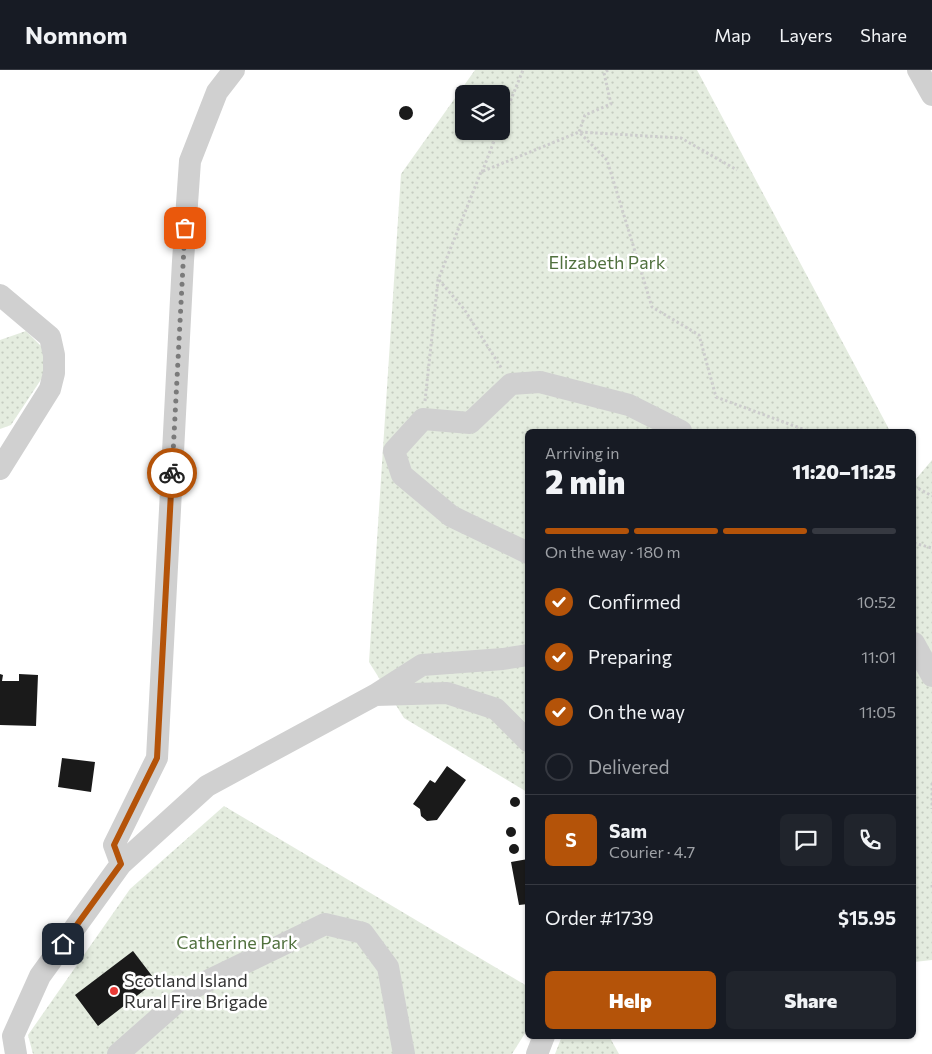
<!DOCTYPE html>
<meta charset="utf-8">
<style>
:root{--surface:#171b24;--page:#20242c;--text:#f1f3f6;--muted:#9ea1a6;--line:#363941;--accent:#b45309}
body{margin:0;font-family:Commissioner,sans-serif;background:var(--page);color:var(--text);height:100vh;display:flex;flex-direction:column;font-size:19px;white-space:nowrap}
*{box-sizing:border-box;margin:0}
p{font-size:16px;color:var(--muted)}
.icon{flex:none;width:28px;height:28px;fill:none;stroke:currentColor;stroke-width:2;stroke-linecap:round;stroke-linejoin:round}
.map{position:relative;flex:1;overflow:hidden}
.details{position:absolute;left:525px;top:359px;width:391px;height:610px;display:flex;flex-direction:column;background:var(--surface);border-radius:8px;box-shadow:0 1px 4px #0004}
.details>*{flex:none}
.fabs{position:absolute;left:455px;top:15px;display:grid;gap:10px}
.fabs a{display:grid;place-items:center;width:55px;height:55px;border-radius:8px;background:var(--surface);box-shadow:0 1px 4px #0004;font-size:25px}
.pin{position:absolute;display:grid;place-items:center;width:42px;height:42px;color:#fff;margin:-21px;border-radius:10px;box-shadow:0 2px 8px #0006}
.courier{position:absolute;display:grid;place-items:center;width:50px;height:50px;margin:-25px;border:4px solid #b45309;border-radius:50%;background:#fff;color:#222;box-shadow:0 1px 6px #0007}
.head em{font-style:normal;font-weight:800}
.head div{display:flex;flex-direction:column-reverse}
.head{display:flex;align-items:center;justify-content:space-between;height:85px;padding:0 20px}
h1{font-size:32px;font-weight:800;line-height:38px}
.bar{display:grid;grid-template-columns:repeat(4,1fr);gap:8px 5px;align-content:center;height:60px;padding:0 20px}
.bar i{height:6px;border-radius:4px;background:var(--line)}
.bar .current{background:var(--accent)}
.bar p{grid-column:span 4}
.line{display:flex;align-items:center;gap:12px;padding:0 20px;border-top:1px solid var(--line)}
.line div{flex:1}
.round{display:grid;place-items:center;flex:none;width:52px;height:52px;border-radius:8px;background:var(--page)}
ol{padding:0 20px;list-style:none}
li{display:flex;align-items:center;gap:15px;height:55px}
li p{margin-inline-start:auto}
li .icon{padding:5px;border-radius:50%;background:var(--accent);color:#fff;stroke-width:4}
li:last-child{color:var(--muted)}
li i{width:28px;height:28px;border:2px solid var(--line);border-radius:50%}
.cta{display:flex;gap:10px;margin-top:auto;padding:10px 20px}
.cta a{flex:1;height:58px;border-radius:8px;background:var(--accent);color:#fff;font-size:20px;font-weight:800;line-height:58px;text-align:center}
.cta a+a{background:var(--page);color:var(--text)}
header{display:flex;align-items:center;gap:30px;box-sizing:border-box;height:70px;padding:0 25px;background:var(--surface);border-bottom:1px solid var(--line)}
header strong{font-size:24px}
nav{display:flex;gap:28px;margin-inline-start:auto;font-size:18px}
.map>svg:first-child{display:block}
.park{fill:url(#park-dots);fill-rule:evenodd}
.building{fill:#1a1a1a}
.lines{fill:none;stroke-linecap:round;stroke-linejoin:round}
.path{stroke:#cdcdcd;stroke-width:3;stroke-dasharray:2.5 2.5;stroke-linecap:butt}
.street{stroke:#d0d0d0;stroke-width:22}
.done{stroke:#7a7a7a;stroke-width:5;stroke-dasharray:0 9}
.route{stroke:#b45309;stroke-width:6}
.poi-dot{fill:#e93a36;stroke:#fff;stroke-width:2}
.labels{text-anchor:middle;stroke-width:5;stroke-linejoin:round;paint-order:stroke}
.park-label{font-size:18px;fill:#51713e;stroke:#fff}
.poi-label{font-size:18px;fill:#333;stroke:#fff;text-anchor:start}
</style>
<header>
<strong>Nomnom</strong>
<nav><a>Map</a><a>Layers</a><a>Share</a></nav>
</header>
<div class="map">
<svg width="932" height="984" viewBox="0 0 932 984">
<defs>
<pattern id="park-dots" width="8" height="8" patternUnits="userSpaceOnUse" patternTransform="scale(1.25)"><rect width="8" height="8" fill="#e4ecdf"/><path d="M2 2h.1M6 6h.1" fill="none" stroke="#c4cbc0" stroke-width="1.8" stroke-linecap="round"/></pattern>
</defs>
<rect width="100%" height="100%" fill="#fff"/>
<path class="park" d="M475,0H697L890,361H528L527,722L404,648L369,592L401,104ZM464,24H501V61H464Z
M26,261L45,280L44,305L11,355L0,359V270Z
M932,390V890L914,892V406L916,409Z
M224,736L527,916V960L512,984H33L28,965L130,819Z
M562,966H609L619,984H555Z"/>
<path class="building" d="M399 43a7 7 0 1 1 14 0a7 7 0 1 1-14 0Z
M0,604L3,605L2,611H19V604L38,605L36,656L0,655Z
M62,688L95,692L91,722L58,717Z
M447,696L466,710L437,750L427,751L421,746L420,739L413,734L430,710L435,713Z
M510 732a5 5 0 1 1 10 0a5 5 0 1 1-10 0Z
M506 762a5 5 0 1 1 10 0a5 5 0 1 1-10 0Z
M509 779a5 5 0 1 1 10 0a5 5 0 1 1-10 0Z
M528,789V834L519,835L511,792Z
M133,881L156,911L98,956L75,925Z"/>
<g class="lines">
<path class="path" d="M608,0L604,3L611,34L585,45L579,62L607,90L652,237L699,265L716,327L808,361
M501,54L523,0
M482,102L498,61
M439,210L464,239L502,299
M425,331L438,210L481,102L579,62L681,68L737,100
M914,416L932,426
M914,473L932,478
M932,713V739
M932,815V818"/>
<path class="street" d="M234,0L217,22L190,91L183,191L157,688L114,775L121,794L207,716L375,625L422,595L503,589L528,585
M918,0L932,25
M0,225L50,267L54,285V303L50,319L0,399
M528,483L451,446L402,405L394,381L423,349L470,353L511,314L540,312L629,335L681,361
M914,573L932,606
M375,625L447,623L496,639L528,671
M16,984L13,966L40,906L121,794
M118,984L193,918L325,854L363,863L388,897L404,984
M537,984L544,966"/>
</g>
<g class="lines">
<path class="done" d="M172,403L185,158"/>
<path class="route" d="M63,874L121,794L114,775L157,688L172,403"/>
</g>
<circle class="poi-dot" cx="114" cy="921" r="5"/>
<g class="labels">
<g class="park-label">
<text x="607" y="199">Elizabeth Park</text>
<text x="237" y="879">Catherine Park</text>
</g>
<g class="poi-label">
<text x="124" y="917">Scotland Island<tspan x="124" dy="21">Rural Fire Brigade</tspan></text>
</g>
</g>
</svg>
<div class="fabs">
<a><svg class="icon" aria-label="layers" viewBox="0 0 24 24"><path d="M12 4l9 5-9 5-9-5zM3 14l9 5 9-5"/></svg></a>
</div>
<div class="pin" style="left:185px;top:158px;background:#ea580c"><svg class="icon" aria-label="bag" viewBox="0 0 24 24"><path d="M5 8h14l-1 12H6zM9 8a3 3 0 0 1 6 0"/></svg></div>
<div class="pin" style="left:63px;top:874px;background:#1f2937"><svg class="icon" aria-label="home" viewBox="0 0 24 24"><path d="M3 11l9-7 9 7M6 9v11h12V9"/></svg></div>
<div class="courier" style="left:172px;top:403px"><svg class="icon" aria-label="bike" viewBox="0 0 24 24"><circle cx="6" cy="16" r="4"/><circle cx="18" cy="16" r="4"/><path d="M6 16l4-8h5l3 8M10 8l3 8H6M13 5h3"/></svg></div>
<section class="details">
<div class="head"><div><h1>2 min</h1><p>Arriving in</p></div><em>11:20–11:25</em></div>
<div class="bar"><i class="current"></i><i class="current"></i><i class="current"></i><i></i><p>On the way · 180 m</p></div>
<ol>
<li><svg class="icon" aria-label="check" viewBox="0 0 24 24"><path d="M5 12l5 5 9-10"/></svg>Confirmed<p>10:52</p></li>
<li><svg class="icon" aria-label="check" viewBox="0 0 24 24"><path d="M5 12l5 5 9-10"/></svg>Preparing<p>11:01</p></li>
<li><svg class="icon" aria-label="check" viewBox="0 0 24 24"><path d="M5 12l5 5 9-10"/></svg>On the way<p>11:05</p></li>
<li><i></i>Delivered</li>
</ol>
<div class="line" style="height:90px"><b class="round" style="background:var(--accent);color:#fff">S</b><div><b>Sam</b><p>Courier · 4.7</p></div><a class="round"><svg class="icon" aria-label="chat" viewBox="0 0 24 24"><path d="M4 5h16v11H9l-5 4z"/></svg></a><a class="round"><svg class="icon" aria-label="phone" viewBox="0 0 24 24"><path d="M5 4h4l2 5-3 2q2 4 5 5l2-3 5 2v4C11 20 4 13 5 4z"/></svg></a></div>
<div class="line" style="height:65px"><div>Order #1739</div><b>$15.95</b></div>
<div class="cta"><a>Help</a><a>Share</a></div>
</section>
</div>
